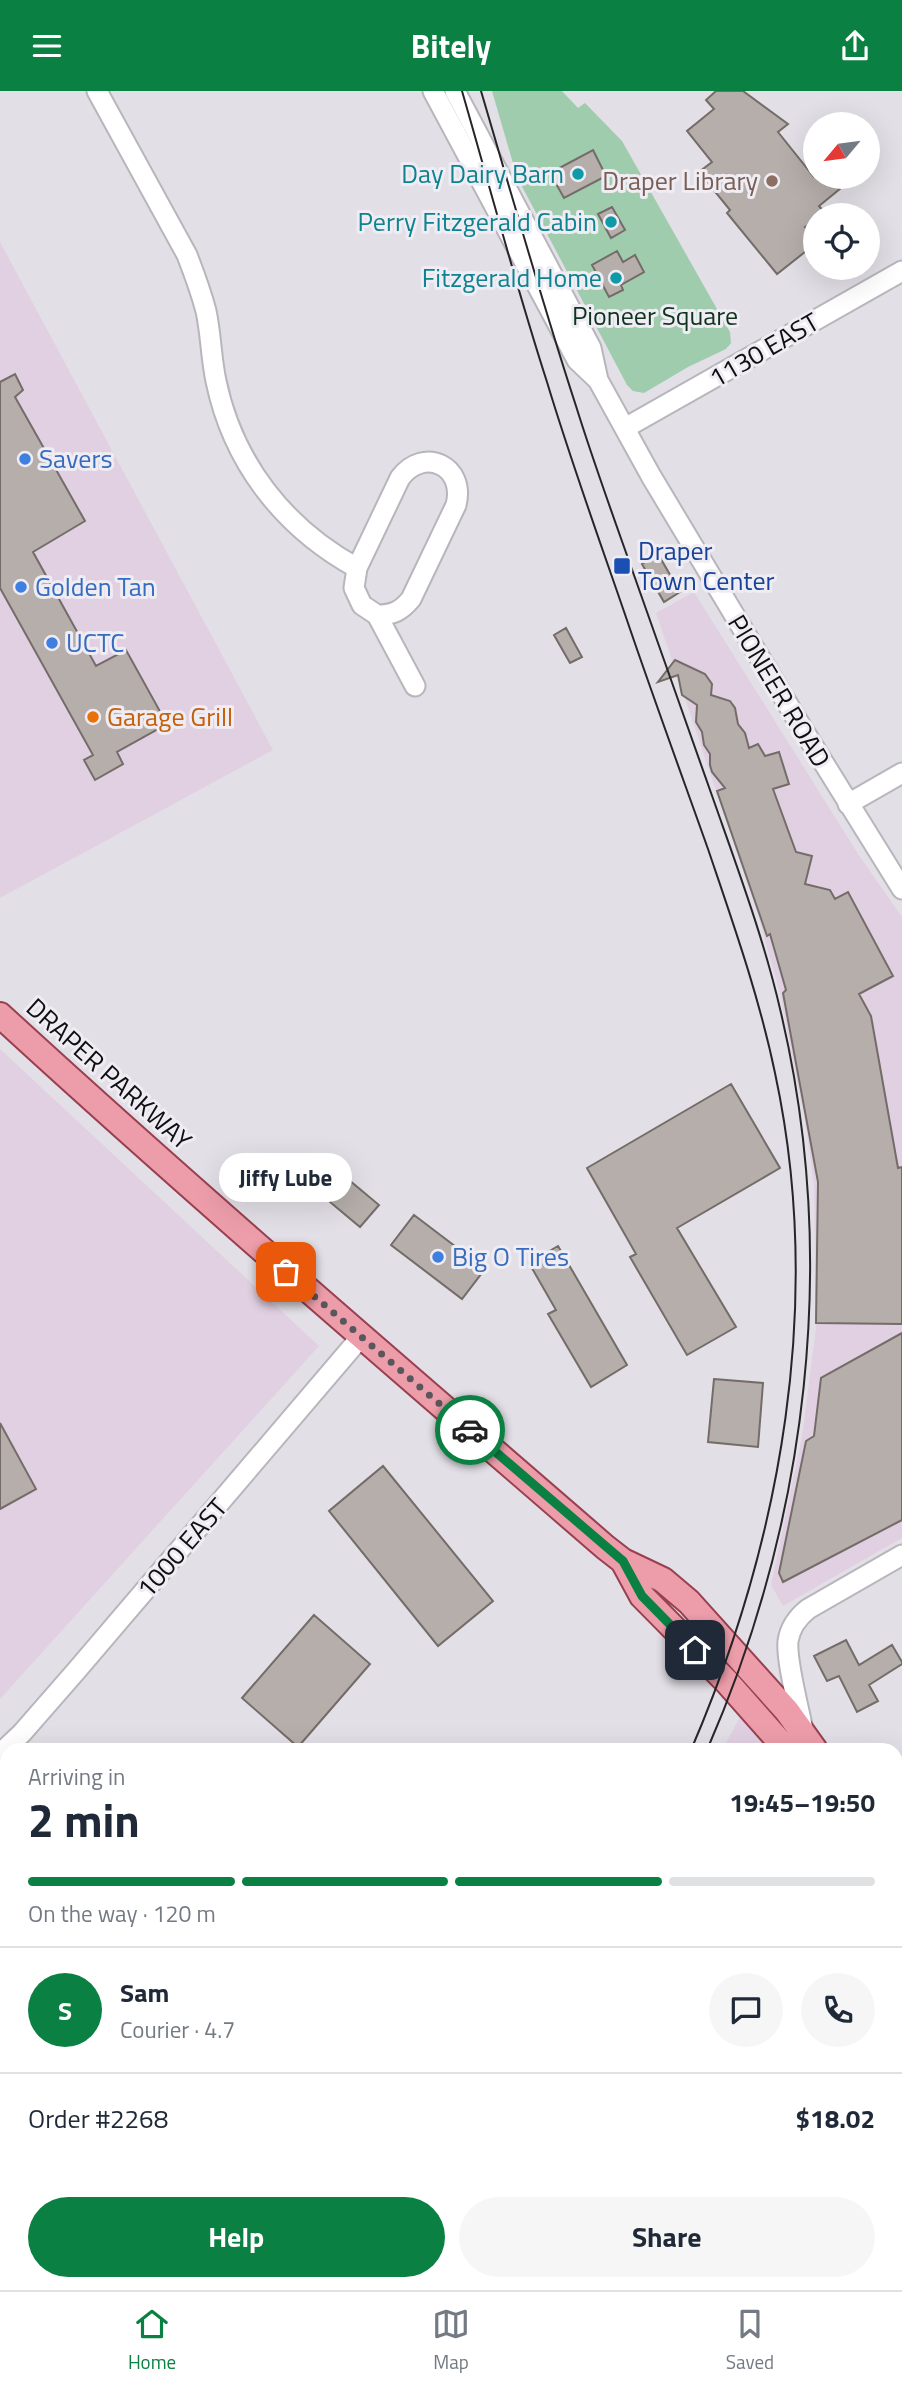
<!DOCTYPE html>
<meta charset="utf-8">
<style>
:root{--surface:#fff;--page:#f6f6f7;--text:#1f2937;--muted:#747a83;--line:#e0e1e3;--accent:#0b8043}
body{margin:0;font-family:"Titillium Web",sans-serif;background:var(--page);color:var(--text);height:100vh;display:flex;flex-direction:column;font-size:26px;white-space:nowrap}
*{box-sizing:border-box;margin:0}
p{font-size:23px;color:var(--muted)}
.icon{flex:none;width:38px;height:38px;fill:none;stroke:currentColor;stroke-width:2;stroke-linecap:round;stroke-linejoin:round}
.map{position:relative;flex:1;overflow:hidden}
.side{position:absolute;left:0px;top:1652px;width:903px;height:548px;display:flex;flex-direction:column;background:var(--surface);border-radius:21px 21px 0 0;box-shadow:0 7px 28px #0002}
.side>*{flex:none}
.needle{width:46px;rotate:241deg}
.controls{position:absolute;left:803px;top:21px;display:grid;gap:14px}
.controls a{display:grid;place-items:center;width:77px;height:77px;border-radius:50%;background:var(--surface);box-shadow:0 7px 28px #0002;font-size:35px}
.pin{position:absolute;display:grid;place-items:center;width:60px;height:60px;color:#fff;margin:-30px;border-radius:14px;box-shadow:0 4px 10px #0006}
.courier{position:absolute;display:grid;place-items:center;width:70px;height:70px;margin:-35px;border:5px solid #0b8043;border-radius:50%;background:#fff;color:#222;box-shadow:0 2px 9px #0007}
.bubble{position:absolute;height:49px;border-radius:24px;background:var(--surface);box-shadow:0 7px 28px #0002;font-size:23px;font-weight:700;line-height:49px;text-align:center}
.head em{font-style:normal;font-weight:700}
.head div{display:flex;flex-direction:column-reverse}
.head{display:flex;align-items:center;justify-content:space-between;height:119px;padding:0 28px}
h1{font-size:46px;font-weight:700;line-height:52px}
.bar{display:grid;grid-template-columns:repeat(4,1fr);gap:10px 7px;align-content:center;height:84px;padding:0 28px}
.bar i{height:9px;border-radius:5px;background:var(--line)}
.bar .active{background:var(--accent)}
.bar p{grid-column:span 4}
.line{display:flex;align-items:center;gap:18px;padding:0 28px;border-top:2px solid var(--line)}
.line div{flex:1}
.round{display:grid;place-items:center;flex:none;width:74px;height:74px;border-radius:37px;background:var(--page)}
.cta{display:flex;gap:14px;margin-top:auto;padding:14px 28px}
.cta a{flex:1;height:80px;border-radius:42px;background:var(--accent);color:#fff;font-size:28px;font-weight:700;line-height:80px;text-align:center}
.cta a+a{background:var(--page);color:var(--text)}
header{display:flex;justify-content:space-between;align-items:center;height:91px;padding:0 28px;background:var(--accent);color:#fff;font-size:32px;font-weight:700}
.dock{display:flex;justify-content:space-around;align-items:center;height:98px;border-top:2px solid var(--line);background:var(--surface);font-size:19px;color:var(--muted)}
.dock a{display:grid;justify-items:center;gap:4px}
.dock .active{color:var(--accent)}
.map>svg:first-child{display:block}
.commercial{fill:#e1d0e2}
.green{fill:#a0ccae}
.building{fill:#b5aeaa;stroke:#736c68;stroke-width:2}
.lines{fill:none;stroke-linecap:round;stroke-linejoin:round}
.minor-casing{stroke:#b8b5bc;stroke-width:23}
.major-casing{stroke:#98404f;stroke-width:28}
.minor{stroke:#fff;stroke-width:19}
.major{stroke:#ed9daa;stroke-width:24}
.tram{stroke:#262527;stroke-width:2}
.done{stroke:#59575b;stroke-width:7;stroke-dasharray:0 12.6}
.route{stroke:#0b8043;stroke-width:9}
.culture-dot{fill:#0f9aa8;stroke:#efecf3;stroke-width:2.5}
.education-dot{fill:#8d6e63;stroke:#efecf3;stroke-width:2.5}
.shop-dot{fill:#3f7fe0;stroke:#efecf3;stroke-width:2.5}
.transit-dot{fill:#1a4fb4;stroke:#efecf3;stroke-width:2.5}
.food-dot{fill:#e8710a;stroke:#efecf3;stroke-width:2.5}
.labels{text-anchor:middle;stroke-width:6;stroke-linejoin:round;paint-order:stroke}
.culture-label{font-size:26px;fill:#0d838f;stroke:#efecf3;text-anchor:end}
.education-label{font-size:26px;fill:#785e54;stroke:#efecf3;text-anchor:end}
.park-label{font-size:26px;fill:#0e341e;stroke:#efecf3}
.street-label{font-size:26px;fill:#0f0e10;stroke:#efecf3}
.shop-label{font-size:26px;fill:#366cbe;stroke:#efecf3;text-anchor:start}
.transit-label{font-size:26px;fill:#164399;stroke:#efecf3;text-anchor:start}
.food-label{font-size:26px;fill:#c56008;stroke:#efecf3;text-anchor:start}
</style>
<header><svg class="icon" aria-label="menu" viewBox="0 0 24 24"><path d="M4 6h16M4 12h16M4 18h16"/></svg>Bitely<svg class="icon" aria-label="share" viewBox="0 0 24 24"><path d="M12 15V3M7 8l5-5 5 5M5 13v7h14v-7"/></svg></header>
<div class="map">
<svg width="902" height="2199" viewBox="0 0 902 2199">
<rect width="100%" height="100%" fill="#e2dfe6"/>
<path class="commercial" d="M0,151L273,659L0,807Z
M694,501L860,766L902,826V1447L783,1515L771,1494L802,1346L816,1237L814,1093L806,1036L780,902L758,824L656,522Z
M0,958L319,1255L0,1608Z
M740,1626L763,1653L768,1659H722Z
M896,1844L902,1854V2047L896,2051Z
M902,2102V2199H815L811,2193H896V2105Z
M501,2193H629L618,2199H505Z"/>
<path class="green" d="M492,0H562L578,17L585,12L622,50L730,241L731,252L726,258L688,276L644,302L633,300L627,294L517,86Z"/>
<path class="building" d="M716,0H743L788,33L778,41L814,86H835L841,93V97L819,115L826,123L816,124V130L805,136L815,150L809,155L810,157L777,183L727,122L730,119L699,81L712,71L687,40L714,18L706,9Z
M593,59L606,85L564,107L550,82Z
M612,116L625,139L611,147L598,123Z
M617,160L623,171L635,164L644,181L621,194L623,199L609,206L592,174Z
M15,283L23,299L15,306L85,430L33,461L96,575L126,559L167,633L117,661L123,673L95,689L84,669L93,664L0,497V291Z
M658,463L680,501L664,511L642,473Z
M566,537L582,566L570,572L554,544Z
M675,569L705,583L712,593L711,604L730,610L735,617L738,633L745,642L749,657L758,653L765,665L779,661L789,693L773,698L796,761L812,765L805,793L830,799L835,808L848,801L893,885L859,903L871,925L898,1077L902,1076V1233L816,1232L818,1091L783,902L786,899L770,843L767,845L717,700L725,697L712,681L710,674V663L704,654L702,641L696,631L697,614L682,604L678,584L658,591Z
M731,993L780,1077L677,1137L736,1236L687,1264L630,1166L636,1163L587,1077Z
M349,1089L379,1114L360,1136L330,1111Z
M414,1124L485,1178L462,1208L391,1154Z
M558,1155L627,1274L591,1296L548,1223L556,1219L529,1172Z
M902,1242V1429L783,1491L779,1482L806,1350L814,1345L821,1287Z
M714,1288L763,1292L758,1356L708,1351Z
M0,1332L36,1398L0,1418Z
M383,1375L493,1510L438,1555L329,1420Z
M314,1524L370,1573L298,1656L242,1607Z
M846,1549L859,1574L892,1554L902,1571V1573L869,1594L878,1610L857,1621L839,1585L827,1590L814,1565Z"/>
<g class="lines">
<g class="minor-casing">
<path id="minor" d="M97,0L187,164C194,182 201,201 206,220C211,243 211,267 216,290C233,372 284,437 357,477
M433,0L577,269L598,289
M455,0L591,257L598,289L651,385L802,637L902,798
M625,337L902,180
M377,524C393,524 401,520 411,508L456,414C466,375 424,355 400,387L357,477L354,497L362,514L377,524L415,595
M848,713L902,682
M803,1639C799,1618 786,1570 788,1550C790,1537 798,1526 808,1518L902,1464
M0,1663L22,1642L77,1579L360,1247
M0,1856L7,1863
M896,2071L902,2068
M280,2193L284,2199
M662,2199L673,2193"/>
</g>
<g class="major-casing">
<path id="major" d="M0,924C198,1106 402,1280 605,1456L623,1470L663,1489L689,1511L787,1620L815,1659
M623,1470L642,1505L727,1591L787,1659
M896,1786L902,1797"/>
</g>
<use href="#minor" class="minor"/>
<use href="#major" class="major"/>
<path class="tram" d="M462,0C490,97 516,195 547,291C572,374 602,456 630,538C655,611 682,685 708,758C733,832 759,905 775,982C824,1210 782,1447 691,1659
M481,0C512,105 542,211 576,315C594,373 615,430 635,487C662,563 689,640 716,716C740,784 765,852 781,922C839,1168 808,1428 707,1659
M425,2199L428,2193
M441,2199L444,2193"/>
</g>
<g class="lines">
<path class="done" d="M286,1181L470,1339"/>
<path class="route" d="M470,1339L623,1470L642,1505L695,1559"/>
</g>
<g class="culture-dot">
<circle cx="578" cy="83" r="7"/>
<circle cx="611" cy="131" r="7"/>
<circle cx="616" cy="187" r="7"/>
</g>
<circle class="education-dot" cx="772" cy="90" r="7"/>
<g class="shop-dot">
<circle cx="25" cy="368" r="7"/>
<circle cx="21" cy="496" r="7"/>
<circle cx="52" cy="552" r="7"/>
<circle cx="438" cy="1166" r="7"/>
</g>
<rect class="transit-dot" x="613" y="466" width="18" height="18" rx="3.5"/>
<circle class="food-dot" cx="93" cy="626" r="7"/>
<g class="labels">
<g class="culture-label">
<text x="564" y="92">Day Dairy Barn</text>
<text x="597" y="140">Perry Fitzgerald Cabin</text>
<text x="602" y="196">Fitzgerald Home</text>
</g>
<g class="education-label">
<text x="758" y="99">Draper Library</text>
</g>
<g class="park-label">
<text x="655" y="234">Pioneer Square</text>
</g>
<g class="street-label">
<text transform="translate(764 259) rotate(-30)" y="9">1130 EAST</text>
<text transform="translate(779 600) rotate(59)" y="9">PIONEER ROAD</text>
<text transform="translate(109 983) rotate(42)" y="9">DRAPER PARKWAY</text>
<text transform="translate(182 1457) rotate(-49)" y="9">1000 EAST</text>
</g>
<g class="shop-label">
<text x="39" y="377">Savers</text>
<text x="35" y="505">Golden Tan</text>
<text x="66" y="561">UCTC</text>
<text x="452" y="1175">Big O Tires</text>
</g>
<g class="transit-label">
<text x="638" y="469">Draper<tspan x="638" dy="30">Town Center</tspan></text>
</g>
<g class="food-label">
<text x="107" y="635">Garage Grill</text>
</g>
</g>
</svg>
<div class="controls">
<a><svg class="needle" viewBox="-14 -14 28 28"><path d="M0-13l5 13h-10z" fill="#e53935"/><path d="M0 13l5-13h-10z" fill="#747a83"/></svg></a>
<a><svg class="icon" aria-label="locate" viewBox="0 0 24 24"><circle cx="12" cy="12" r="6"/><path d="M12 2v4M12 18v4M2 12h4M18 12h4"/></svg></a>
</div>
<div class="pin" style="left:286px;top:1181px;background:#ea580c"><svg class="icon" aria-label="bag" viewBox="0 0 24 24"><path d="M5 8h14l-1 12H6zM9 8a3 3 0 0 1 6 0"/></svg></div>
<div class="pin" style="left:695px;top:1559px;background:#1f2937"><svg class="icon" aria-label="home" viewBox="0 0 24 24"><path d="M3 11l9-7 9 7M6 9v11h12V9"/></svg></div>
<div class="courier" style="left:470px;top:1339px"><svg class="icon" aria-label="car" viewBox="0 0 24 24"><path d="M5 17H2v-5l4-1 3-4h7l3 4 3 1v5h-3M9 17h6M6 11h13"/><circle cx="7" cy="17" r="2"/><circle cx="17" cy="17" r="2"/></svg></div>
<div class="bubble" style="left:219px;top:1062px;width:133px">Jiffy Lube</div>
<section class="side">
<div class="head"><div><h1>2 min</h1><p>Arriving in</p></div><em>19:45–19:50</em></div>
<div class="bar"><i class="active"></i><i class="active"></i><i class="active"></i><i></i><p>On the way · 120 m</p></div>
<div class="line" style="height:126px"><b class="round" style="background:var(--accent);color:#fff">S</b><div><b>Sam</b><p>Courier · 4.7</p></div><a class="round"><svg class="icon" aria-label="chat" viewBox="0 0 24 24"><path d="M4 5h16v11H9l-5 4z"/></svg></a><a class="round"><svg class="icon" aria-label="phone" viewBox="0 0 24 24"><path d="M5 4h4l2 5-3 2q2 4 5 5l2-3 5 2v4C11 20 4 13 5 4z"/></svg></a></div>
<div class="line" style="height:91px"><div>Order #2268</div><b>$18.02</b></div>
<div class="cta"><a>Help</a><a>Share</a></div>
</section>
</div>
<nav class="dock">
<a class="active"><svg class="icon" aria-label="home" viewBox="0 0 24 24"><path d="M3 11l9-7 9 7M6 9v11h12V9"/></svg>Home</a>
<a><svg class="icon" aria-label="map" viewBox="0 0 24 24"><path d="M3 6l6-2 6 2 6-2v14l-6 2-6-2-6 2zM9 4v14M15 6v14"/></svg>Map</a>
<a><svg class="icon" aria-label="saved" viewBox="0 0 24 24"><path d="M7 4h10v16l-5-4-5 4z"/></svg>Saved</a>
</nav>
